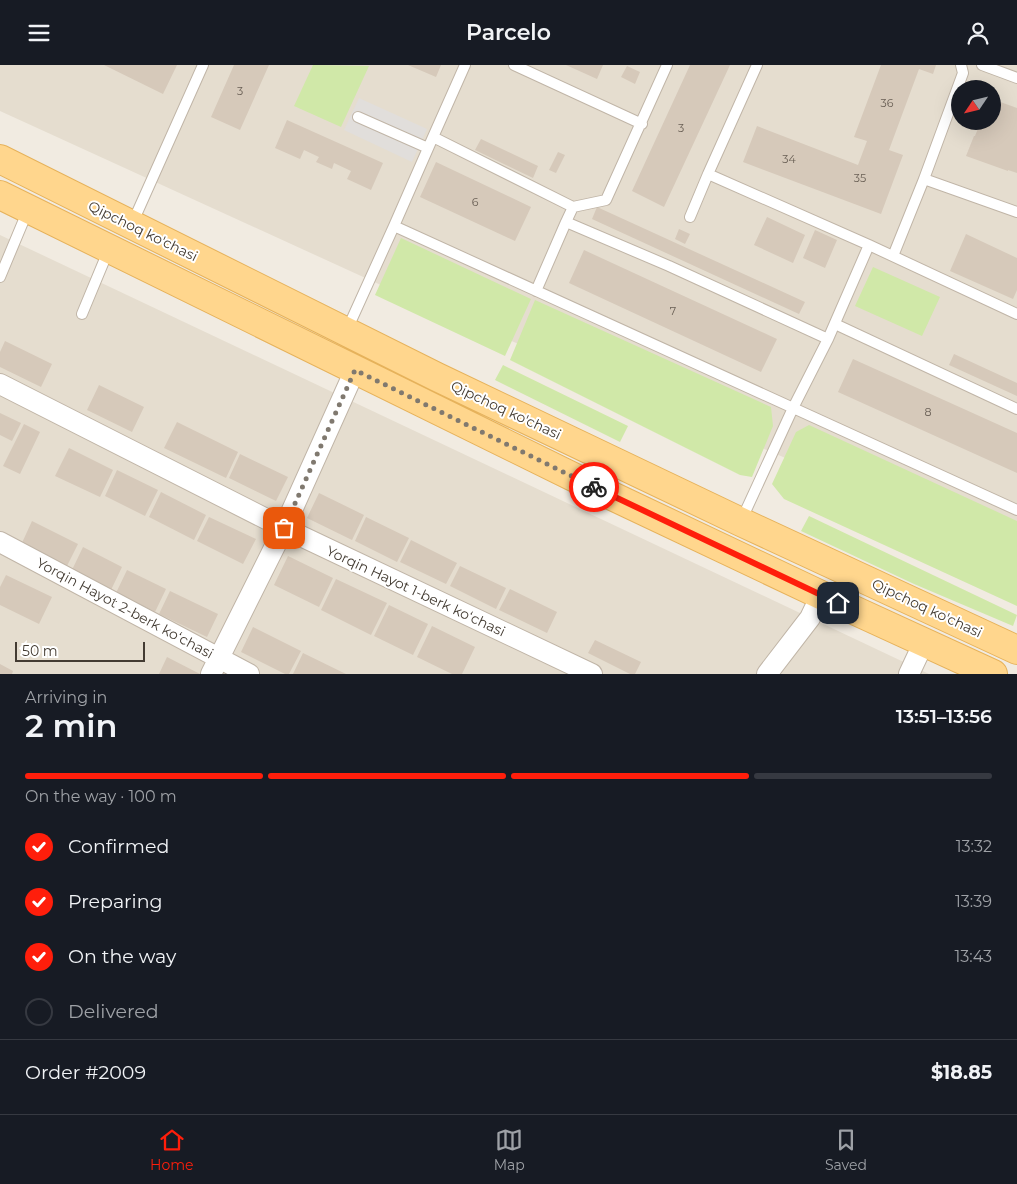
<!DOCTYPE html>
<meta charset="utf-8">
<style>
:root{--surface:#171b24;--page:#242831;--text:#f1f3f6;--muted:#9ea1a6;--line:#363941;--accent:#ff1e0b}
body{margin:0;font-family:Montserrat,sans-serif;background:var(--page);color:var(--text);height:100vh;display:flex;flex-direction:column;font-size:19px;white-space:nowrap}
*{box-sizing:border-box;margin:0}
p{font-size:16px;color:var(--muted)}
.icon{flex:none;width:28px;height:28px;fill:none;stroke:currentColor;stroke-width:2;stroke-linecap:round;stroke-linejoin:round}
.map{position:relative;height:609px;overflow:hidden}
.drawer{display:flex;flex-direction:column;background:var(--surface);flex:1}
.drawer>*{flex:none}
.needle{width:32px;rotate:235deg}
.fabs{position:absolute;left:951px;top:15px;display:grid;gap:10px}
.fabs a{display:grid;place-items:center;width:50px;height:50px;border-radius:50%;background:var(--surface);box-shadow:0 5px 20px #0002;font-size:25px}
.scale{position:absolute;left:15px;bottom:12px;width:130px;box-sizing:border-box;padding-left:5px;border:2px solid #433b32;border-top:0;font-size:14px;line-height:18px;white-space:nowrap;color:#433b32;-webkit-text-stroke:4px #fff;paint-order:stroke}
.pin{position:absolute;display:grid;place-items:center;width:42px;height:42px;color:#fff;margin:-21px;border-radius:10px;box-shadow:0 2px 8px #0006}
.courier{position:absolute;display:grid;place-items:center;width:50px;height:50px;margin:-25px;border:4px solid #ff1e0b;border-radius:50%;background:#fff;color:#222;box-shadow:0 1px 6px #0007}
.overview em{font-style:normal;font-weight:600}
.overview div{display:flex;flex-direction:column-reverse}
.overview{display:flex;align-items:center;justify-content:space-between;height:85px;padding:0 25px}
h1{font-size:32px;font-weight:600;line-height:38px}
.bar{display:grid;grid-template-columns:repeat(4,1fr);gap:8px 5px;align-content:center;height:60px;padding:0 25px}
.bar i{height:6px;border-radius:4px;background:var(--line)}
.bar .selected{background:var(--accent)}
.bar p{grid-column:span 4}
.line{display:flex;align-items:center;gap:12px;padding:0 25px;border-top:1px solid var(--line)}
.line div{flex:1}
ol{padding:0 25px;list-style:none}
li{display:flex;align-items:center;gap:15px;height:55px}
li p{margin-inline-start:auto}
li .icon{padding:5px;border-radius:50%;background:var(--accent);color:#fff;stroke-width:4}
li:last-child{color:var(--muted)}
li i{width:28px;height:28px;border:2px solid var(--line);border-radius:50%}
header{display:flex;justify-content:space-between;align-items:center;height:65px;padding:0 25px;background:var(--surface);font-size:22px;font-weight:600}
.tab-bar{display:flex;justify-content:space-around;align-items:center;height:70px;border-top:1px solid var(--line);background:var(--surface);font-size:14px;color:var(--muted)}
.tab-bar a{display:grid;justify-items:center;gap:2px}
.tab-bar .selected{color:var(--accent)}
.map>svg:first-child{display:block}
.residential{fill:#e5ddcf;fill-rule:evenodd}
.green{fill:#d0e8a8}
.parking{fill:#e1dedb}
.building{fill:#d6c9ba}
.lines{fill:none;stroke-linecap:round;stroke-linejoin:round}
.lane-casing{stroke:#c0b5a7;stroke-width:12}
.street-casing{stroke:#c0b5a7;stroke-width:22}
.primary-casing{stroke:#e6b25b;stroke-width:30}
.lane{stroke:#fff;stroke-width:10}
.street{stroke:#fff;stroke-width:20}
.primary{stroke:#ffd68d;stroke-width:28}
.done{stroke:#80796f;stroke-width:5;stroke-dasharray:0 9}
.route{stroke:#ff1e0b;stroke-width:6}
.labels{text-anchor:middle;stroke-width:4;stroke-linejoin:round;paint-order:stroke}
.number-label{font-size:11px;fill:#685e54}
.street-label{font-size:14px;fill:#433b32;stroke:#fff}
</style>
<header><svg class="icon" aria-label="menu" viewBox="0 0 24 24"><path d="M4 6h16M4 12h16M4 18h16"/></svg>Parcelo<svg class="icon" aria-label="person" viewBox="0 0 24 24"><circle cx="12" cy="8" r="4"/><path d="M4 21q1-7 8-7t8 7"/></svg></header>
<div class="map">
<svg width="1017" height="609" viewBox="0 0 1017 609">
<rect width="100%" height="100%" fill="#f1ebe1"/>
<path class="residential" d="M0,0H1017V492L383,221L0,46ZM960,24H992V56H960Z
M0,170L929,609H0Z"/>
<path class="green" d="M313,0L369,1L341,62L294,41Z
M401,173L531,234L505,291L375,230Z
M873,202L940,232L922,271L855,241Z
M535,235L771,342L773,361L752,412L740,410L510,295Z
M503,300L628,361L620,377L495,315Z
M809,360L1017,456V541L784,434L772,419L796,367Z
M809,451L1017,550L1013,561L914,519L801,466Z"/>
<path class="parking" d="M359,33L427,64L412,97L344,65Z"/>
<path class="building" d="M104,0H177L163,29Z
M234,0H269L240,65L211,52Z
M408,0H441L436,12Z
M566,0H603L597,14Z
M690,0H730L664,142L632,126Z
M881,0H936L933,9L919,4L889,85L903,90L881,149L743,97L757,61L858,100L867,76L854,72Z
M627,1L640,7L635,19L621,12Z
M992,34L1017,43V108L1008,105V106L966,91L974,71H975L981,56H992Z
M287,55L383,98L371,125L347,114L351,106L334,98L332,104L316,97L319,92L304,85L300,94L275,83Z
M481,74L538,101L533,113L475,85Z
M558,87L565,90L556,108L549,105Z
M436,97L531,142L515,176L420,132Z
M597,142L805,237L799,249L592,154Z
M767,152L805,170L793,198L754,180Z
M679,164L690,169L685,179L675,174Z
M815,165L837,175L825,203L803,193Z
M966,169L1017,193V225L1013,234L950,206Z
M584,185L777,274L761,307L569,218Z
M5,276L52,299L41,322L0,302V287Z
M954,289L1017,318V331L949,300Z
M853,294L1017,368V408L838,327Z
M99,320L144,342L132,367L87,345Z
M0,348L21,358L12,376L0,370Z
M177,357L238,387L226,413L164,383Z
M24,359L40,367L20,409L3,401Z
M69,383L113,405L100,432L55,411Z
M240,389L288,412L276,436L229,413Z
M117,405L158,425L145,451L105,431Z
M161,427L206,450L194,475L149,452Z
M319,428L364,450L352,475L307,453Z
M209,452L256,474L243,499L197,476Z
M366,452L409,473L397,497L355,476Z
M32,456L78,479L66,503L21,480Z
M411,475L457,498L446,519L400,497Z
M83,482L122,502L111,525L72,505Z
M288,491L333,513L319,542L274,520Z
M460,501L506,523L496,544L450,521Z
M127,505L166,524L155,547L116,528Z
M6,510L52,532L39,559L0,540V522Z
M336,514L387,538L371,570L321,545Z
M510,524L557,547L547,568L499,545Z
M170,526L218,549L207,572L159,549Z
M389,540L428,559L413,590L374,571Z
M432,561L475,582L462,609H452L417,592Z
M253,562L301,586L289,609H285L241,587Z
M595,575L641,597L635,609H630L588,588Z
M303,588L346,609H293Z
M167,592L200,609H159Z
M0,599L13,606L12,609H0Z"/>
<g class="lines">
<g class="lane-casing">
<path id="lane" d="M514,0L642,59
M757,0L708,109L869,180L1017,249
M982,0L1017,13
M358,52L428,83
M433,72L465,0
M924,114L1017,147
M573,142L606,135L667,0
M690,152L708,109
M132,159L203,0
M394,161L1017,445
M893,191L924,114L963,8L961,0
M0,212L28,145
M536,226L566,157
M82,249L109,184
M835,259L1017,344
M346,267L394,161L433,72L573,142L566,157L669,201L828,274
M741,456L793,343L828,274L869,180"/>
</g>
<g class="street-casing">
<path id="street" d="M0,319L284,463L592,609
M0,477L249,609
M211,609L284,463L355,305
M767,609L810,553L821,530
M909,609L924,577"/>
</g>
<g class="primary-casing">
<path id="primary" d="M0,94L437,312L741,457L1017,585
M0,130L612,431L821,530L993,609"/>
</g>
<use href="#lane" class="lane"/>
<use href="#street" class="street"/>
<use href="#primary" class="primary"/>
</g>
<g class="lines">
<path class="done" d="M284,463L355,305L594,422"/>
<path class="route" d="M594,422L838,538"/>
</g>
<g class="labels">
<g class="number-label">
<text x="240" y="30">3</text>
<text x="887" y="42">36</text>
<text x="681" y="67">3</text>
<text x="789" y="98">34</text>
<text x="860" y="117">35</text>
<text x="475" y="141">6</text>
<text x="673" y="250">7</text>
<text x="928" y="351">8</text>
</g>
<g class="street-label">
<text transform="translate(143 166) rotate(26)" y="5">Qipchoq ko'chasi</text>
<text transform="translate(506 345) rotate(25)" y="5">Qipchoq ko'chasi</text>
<text transform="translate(416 526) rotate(25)" y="5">Yorqin Hayot 1-berk koʻchasi</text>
<text transform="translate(125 543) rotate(28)" y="5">Yorqin Hayot 2-berk koʻchasi</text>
<text transform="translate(927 543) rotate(25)" y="5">Qipchoq ko'chasi</text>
</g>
</g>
</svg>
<div class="fabs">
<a><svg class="needle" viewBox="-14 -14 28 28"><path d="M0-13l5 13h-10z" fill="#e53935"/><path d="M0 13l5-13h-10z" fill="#9ea1a6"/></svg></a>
</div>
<div class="scale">50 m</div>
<div class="pin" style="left:284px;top:463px;background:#ea580c"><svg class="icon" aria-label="bag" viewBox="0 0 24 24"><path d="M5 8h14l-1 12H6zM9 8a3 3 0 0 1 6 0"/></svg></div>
<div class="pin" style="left:838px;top:538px;background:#1f2937"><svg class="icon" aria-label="home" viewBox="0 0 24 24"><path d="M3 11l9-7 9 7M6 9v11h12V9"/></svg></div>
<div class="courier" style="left:594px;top:422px"><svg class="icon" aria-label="bike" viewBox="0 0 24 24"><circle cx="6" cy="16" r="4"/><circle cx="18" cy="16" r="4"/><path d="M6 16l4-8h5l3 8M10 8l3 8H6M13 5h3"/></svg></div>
</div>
<section class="drawer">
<div class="overview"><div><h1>2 min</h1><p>Arriving in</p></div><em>13:51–13:56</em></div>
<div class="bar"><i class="selected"></i><i class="selected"></i><i class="selected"></i><i></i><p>On the way · 100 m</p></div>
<ol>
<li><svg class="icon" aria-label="check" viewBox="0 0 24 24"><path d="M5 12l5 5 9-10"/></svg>Confirmed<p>13:32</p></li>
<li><svg class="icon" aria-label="check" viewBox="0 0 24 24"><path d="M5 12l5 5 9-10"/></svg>Preparing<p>13:39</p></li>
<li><svg class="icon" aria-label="check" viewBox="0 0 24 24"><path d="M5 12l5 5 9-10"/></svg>On the way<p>13:43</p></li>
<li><i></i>Delivered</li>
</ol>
<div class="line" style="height:65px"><div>Order #2009</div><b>$18.85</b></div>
</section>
<nav class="tab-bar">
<a class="selected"><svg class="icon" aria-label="home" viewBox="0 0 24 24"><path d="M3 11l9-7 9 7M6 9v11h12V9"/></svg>Home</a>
<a><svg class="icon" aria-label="map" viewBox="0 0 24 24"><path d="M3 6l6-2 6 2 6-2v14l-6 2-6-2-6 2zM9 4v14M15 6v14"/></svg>Map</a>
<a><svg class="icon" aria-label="saved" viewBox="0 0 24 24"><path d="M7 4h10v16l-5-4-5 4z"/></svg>Saved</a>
</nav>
